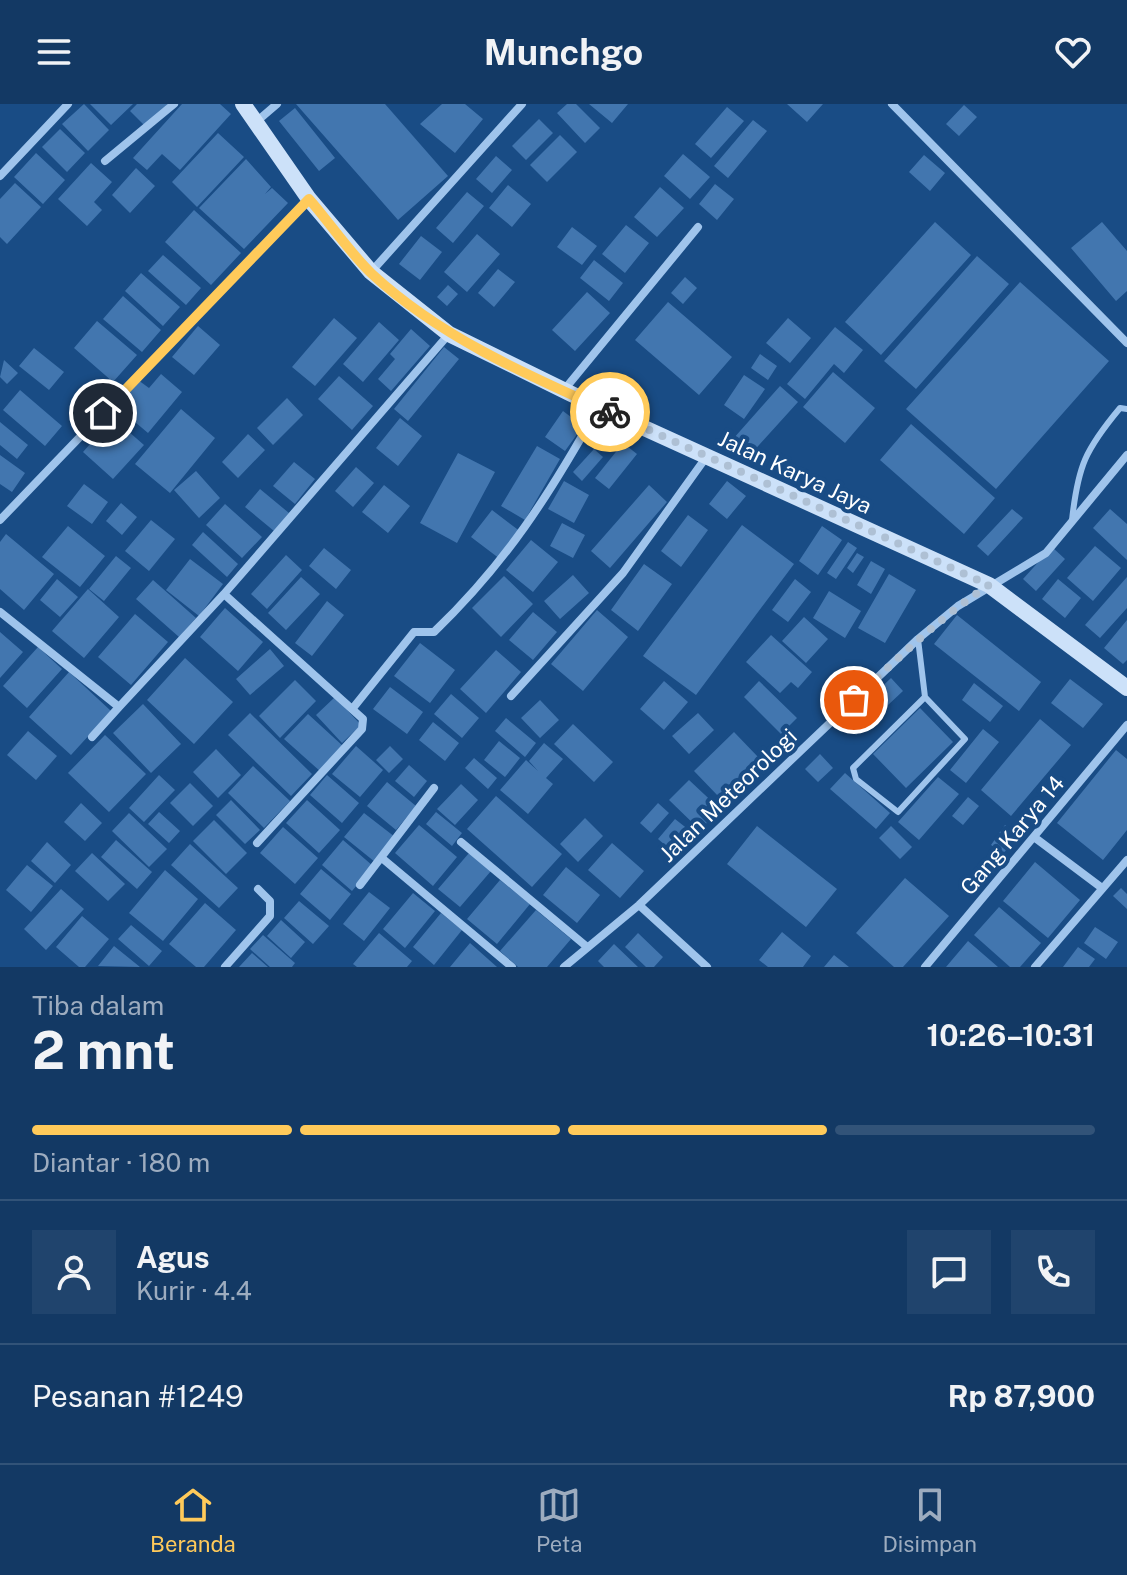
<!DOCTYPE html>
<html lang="id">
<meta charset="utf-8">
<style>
:root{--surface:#133964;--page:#20446d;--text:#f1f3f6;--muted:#9dacbf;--line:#325378;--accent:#ffca5a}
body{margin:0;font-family:"Public Sans",sans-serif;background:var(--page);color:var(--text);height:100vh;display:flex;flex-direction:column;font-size:30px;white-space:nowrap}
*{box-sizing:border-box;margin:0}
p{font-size:26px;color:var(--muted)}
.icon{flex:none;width:44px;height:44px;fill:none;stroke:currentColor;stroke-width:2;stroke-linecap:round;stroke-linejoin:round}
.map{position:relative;height:863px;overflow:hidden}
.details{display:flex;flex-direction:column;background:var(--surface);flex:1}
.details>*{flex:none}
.pin{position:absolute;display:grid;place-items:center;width:68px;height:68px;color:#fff;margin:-34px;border:4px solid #fff;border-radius:50%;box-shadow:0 2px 8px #0007}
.courier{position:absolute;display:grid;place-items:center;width:80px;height:80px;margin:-40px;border:6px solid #ffca5a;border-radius:50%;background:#fff;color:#222;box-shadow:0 2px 10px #0007}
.headline em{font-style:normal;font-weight:700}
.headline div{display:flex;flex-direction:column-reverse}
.headline{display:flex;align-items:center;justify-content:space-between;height:136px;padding:0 32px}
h1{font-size:52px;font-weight:700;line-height:60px}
.bar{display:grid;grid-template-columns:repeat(4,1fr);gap:12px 8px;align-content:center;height:96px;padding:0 32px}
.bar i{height:10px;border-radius:6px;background:var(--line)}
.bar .on{background:var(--accent)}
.bar p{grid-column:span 4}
.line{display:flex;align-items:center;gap:20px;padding:0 32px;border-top:2px solid var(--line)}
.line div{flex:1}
.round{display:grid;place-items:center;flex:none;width:84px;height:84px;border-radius:0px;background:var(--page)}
header{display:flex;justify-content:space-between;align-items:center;height:104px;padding:0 32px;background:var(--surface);font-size:36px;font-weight:700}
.menu{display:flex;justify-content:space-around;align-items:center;height:112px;border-top:2px solid var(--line);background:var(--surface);font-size:22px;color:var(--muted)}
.menu a{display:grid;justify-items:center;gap:4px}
.menu .on{color:var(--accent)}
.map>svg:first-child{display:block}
.building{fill:#4276af}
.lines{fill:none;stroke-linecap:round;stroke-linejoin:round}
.service{stroke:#9fc4ec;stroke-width:6}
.minor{stroke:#9fc4ec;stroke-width:8}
.secondary{stroke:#cce1f9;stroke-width:16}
.done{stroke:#aec0d4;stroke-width:8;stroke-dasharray:0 14.4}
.route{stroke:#ffca5a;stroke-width:10}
.labels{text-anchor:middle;stroke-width:8;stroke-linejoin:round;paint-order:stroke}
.street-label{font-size:22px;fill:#fff;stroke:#194c85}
</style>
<header><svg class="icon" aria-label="menu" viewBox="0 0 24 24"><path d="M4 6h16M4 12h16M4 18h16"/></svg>Munchgo<svg class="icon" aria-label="heart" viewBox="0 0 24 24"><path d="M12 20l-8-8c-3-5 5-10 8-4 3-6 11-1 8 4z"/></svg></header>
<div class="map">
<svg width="1127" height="863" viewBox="0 0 1127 863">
<rect width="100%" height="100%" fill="#194c85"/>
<path class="building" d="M84,0L109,26L88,47L62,20Z
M90,0H133L111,21Z
M137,0H168L146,23L130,7Z
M182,0H220L231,10L180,66L162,50L147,66L133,54Z
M296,0H385L448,72L398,116Z
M442,0H465L483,15L455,49L420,20Z
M567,0H576L600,24L585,39L557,9Z
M589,0H628L612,19Z
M787,0H823L807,18Z
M964,1L977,13L959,32L946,20Z
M727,3L744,17L711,54L695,40Z
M295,4L335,54L319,67L279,17Z
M539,15L553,29L526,56L512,42Z
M753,16L767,27L728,74L714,62Z
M60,25L85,49L67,68L42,43Z
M218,29L244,53L197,103L172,78Z
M560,31L577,48L547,78L530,61Z
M36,49L65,76L43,100L14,73Z
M683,50L710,73L690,95L664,72Z
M924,51L945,69L930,87L909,68Z
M496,52L512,66L492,89L476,75Z
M246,55L271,83L265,90L272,84L288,99L244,145L199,104Z
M91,59L112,78L94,98L102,106L87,122L58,95Z
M136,64L155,82L130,109L112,91Z
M15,79L41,103L7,140L0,133V95Z
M715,80L734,95L717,116L699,100Z
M508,81L531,100L512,123L489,104Z
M660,83L684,104L657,133L634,113Z
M467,88L484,102L453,139L436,124Z
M194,106L241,149L211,181L165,138Z
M935,118L971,151L881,251L845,218Z
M1102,118L1127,147V187L1116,197L1071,144Z
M626,121L649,139L625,169L602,150Z
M572,123L597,142L582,161L557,143Z
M477,130L500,150L467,188L444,168Z
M421,132L442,148L420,176L399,160Z
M163,151L201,184L186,201L148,167Z
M977,152L1009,180L916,285L884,257Z
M594,156L623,179L609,197L580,174Z
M498,165L515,178L494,203L478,189Z
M141,169L180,203L163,222L125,187Z
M685,173L697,184L683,200L671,189Z
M1020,178L1109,257L996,385L906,305Z
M448,181L458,190L447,202L437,193Z
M587,188L610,209L575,247L552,226Z
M123,192L161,226L142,248L103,215Z
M668,198L732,253L699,291L635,236Z
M334,214L357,234L315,282L292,263Z
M788,214L811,234L790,259L766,239Z
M97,217L137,251L113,278L74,244Z
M379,218L399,236L363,278L343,260Z
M198,222L220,241L194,271L172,253Z
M835,223L863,246L844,269L834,260L805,295L787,280Z
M411,225L430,242L391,287L378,275L395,255L390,250Z
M444,243L459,255L408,317L394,305Z
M34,244L64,268L49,286L19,262Z
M760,250L777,262L768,276L751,264Z
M4,256L18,269L7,280L0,273Z
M833,268L875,304L845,339L803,303Z
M161,270L182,288L148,329L116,302L138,276L149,284Z
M744,271L765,285L744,315L724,301Z
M339,272L373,302L352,326L318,295Z
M780,282L798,298L750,351L733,335Z
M20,286L62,322L45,342L3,306Z
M287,294L303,311L273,341L257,324Z
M181,305L215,334L170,389L135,360Z
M563,307L583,322L565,347L545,333Z
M113,314L144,341L113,375L83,348Z
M400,314L422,332L398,362L376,344Z
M0,318L28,341L17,355L0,341Z
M911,320L995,394L964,430L880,356Z
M248,330L265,346L238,374L222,358Z
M623,339L637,350L609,385L595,374Z
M537,342L560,355L525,416L501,402Z
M594,345L603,353L582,377L573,368Z
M458,349L495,368L457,439L420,419Z
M0,351L25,369L12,388L0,380Z
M294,358L315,375L295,400L273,382Z
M356,363L374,379L353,403L335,387Z
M196,367L220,394L199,414L174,386Z
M564,377L589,391L574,419L548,405Z
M727,377L746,392L727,415L709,400Z
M84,380L108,398L92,420L67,402Z
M384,381L410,402L388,429L362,408Z
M649,381L667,398L610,464L591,447Z
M260,385L289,409L274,427L245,403Z
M121,399L137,413L122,431L106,417Z
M225,400L262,433L242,454L206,421Z
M1012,405L1023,414L988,452L977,442Z
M1110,405L1127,420V456L1093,424Z
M492,406L521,428L500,455L471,433Z
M688,411L708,426L681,463L661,447Z
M151,416L175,435L149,467L125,447Z
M562,419L585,431L573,454L550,442Z
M742,421L794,460L696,591L643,552Z
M68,422L105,452L80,483L42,453Z
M822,422L842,436L818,471L799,457Z
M203,428L238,460L227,473L192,441Z
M6,430L54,470L24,506L0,485V438Z
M531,436L558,458L533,488L506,466Z
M848,438L857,444L836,475L827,469Z
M1095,442L1121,464L1093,497L1067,474Z
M1052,443L1065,455L1036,487L1023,475Z
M324,444L351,466L336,485L309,462Z
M857,449L864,453L853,469L847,464Z
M286,451L302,466L267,505L251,490Z
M116,452L131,464L104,497L89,485Z
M190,455L223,480L199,512L166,486Z
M871,457L885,465L871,490L857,481Z
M644,460L672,480L638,527L611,506Z
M889,470L916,486L885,539L858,524Z
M573,471L589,489L560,515L544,497Z
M504,472L533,500L501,533L472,504Z
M301,473L320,490L286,526L268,509Z
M1127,473V504L1100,534L1085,521Z
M57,475L78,493L60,513L40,496Z
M795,475L811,488L788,518L772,506Z
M1058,475L1081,494L1065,514L1042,495Z
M153,476L196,514L179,533L136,495Z
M88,485L119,513L84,554L52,527Z
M829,487L861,507L845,534L813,514Z
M327,497L344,511L312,552L295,539Z
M225,504L263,538L238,567L200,533Z
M597,506L628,533L583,587L551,560Z
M533,508L557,528L533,556L509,536Z
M135,510L168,538L131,581L98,553Z
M957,511L1041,578L1019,607L934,540Z
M804,513L828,535L806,559L782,537Z
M1127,516V556L1123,560L1104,544Z
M0,528L23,548L0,574Z
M771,531L812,568L798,584L791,578L780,589L746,558Z
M420,539L455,566L430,599L394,572Z
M38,543L62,565L27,604L3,582Z
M270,545L284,562L250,591L236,575Z
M496,546L521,568L486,609L460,585Z
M185,554L233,598L194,640L147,596Z
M69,568L111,607L71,651L29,613Z
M891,574L903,587L856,631L845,618Z
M1070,575L1103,600L1083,624L1051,599Z
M295,576L316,597L280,634L259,612Z
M664,577L688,598L664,626L640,605Z
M759,577L797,614L781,630L744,593Z
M974,579L1003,602L990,618L962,596Z
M390,583L423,608L407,630L373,605Z
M451,590L479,614L462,634L434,610Z
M335,593L361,621L342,639L316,611Z
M540,596L559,616L540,634L521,614Z
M143,600L181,640L151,669L113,629Z
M920,604L953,638L906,684L873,650Z
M250,609L312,670L291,692L228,631Z
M698,609L714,626L689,650L672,632Z
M308,610L344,643L321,668L284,635Z
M506,614L536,639L525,653L495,627Z
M1040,615L1071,641L1011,712L981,686Z
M433,618L459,639L445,657L419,636Z
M573,620L613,658L594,678L554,640Z
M983,625L999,638L966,679L950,666Z
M28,627L57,652L36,676L7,651Z
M734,628L759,654L719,693L694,667Z
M105,631L146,670L109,708L68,669Z
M499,637L520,654L505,673L484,656Z
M544,639L563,655L546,674L553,680L528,710L500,686L526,656L538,667L529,657Z
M356,642L383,666L360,693L332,670Z
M390,642L403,655L389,669L376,656Z
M216,645L241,671L218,694L193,668Z
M1116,646L1127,655V726L1103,756L1057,719Z
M820,650L833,664L818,678L805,665Z
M474,654L497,674L488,685L465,664Z
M409,661L427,677L414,693L395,677Z
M253,662L290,697L264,724L228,689Z
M845,669L890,709L876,725L830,685Z
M159,671L175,686L144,718L129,704Z
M327,671L359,699L342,719L310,691Z
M938,673L959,690L919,736L898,718Z
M689,676L720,705L700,726L669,696Z
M387,678L416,702L396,726L367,702Z
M190,679L213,702L193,722L170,699Z
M461,680L478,696L455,721L437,705Z
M496,692L562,750L532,783L467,725Z
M968,693L979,702L963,721L952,712Z
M231,696L260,726L245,740L216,711Z
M307,696L340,726L319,749L286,719Z
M81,699L102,719L85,737L64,718Z
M658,699L669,709L651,729L640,719Z
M159,708L180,727L169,739L148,720Z
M436,708L462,729L452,742L426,720Z
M129,709L167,745L149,763L112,727Z
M364,709L395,733L375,758L344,733Z
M585,714L603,732L578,758L560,740Z
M675,715L689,726L671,746L658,735Z
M214,716L247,749L226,770L193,737Z
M419,721L457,753L433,782L395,749Z
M1005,721L1017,730L1004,749L991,741Z
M757,722L837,785L806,823L727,760Z
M891,722L912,743L900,755L879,734Z
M283,723L318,754L295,780L260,749Z
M116,736L152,768L137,785L101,753Z
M343,736L373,762L352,787L322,761Z
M47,738L71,761L55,779L31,757Z
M612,739L644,767L620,794L588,766Z
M190,740L238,784L219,804L171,761Z
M92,749L125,780L108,797L75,767Z
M469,749L491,767L460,803L438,785Z
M1035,758L1080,796L1048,834L1003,797Z
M27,761L53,782L31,808L6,786Z
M566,763L600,791L577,819L543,791Z
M321,765L351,790L330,816L300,790Z
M165,766L198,795L163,837L129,809Z
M905,774L949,812L903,863H894L856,829Z
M500,776L530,800L497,840L467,815Z
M1121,784L1127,790V805L1113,792Z
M61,785L84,805L46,846L24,825Z
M369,788L390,804L364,837L343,820Z
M413,789L435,807L405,844L383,825Z
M299,797L329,822L313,840L284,814Z
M205,799L236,826L204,863H196L169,840Z
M999,803L1041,839L1020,863H1010L974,831Z
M536,806L571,835L547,863H518L500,847Z
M441,809L462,826L434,861L413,843Z
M82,812L109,835L85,863H79L56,843Z
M281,816L305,838L291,854L267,832Z
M131,821L162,847L149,862L118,835Z
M1095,823L1118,838L1106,855L1084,839Z
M782,828L811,852L803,863H768L759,856Z
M379,829L412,857L407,863H357L353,860Z
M638,829L663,853L654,863H646L625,843Z
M263,831L295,859L292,863H270L250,845Z
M968,837L998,863H946Z
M470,839L497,863H450Z
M614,840L638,863H604L598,857Z
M114,842L140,863L98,862Z
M1078,843L1095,855L1089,863H1063Z
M252,849L268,863H239Z
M834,851L849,863H824Z"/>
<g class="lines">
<path class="service" d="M1072,416C1078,362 1085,346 1120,304L1127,305
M918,535L925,593L965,635L898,708L856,675L853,664L925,593"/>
<path class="minor" d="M892,0L1127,239
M256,18L277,0
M105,57L174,0
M0,72L68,0
M371,168L522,0
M564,286L698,123
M0,416L309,95
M224,490L363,615L362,625L257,739
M0,508L119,603L224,490L449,230
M511,592L623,469L707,352
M353,604L414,528H434C506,459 550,390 598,304
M92,633L119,603
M1034,733L1102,784
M461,738L586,842
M383,755L512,863
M360,781L434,684
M639,801L707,863
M225,863L270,812V797L258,785
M564,863L639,801L918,535L958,502L1046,449L1127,351
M925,863L1127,621
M1035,863L1127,756"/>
<path class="secondary" d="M243,0L309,95L371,168L449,230L598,303L989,481L1127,584"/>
</g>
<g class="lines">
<path class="done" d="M610,308L989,481C939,514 897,555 854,596"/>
<path class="route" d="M103,309L309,95C330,119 349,148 372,170C440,233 527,271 610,308"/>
</g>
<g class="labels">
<g class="street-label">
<text transform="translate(795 368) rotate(25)" y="8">Jalan Karya Jaya</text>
<text transform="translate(728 691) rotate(-44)" y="8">Jalan Meteorologi</text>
<text transform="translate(1012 731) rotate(-50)" y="8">Gang Karya 14</text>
</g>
</g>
</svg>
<div class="pin" style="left:854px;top:596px;background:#ea580c"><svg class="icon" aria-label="bag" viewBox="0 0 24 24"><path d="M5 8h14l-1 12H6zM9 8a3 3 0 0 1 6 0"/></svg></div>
<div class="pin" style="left:103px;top:309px;background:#1f2937"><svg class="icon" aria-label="home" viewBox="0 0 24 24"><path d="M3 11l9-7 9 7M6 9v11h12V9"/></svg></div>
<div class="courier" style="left:610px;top:308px"><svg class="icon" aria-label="bike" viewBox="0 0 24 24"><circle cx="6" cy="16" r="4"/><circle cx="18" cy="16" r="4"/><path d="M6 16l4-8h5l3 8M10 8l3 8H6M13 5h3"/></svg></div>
</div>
<section class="details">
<div class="headline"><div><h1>2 mnt</h1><p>Tiba dalam</p></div><em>10:26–10:31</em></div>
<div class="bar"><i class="on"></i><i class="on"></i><i class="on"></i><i></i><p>Diantar · 180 m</p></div>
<div class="line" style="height:144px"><a class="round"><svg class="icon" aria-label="person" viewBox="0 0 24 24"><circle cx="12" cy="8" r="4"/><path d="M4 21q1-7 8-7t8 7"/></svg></a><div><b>Agus</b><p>Kurir · 4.4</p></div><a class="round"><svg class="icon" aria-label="chat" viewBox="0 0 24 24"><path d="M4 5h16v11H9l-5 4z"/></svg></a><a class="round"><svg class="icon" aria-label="phone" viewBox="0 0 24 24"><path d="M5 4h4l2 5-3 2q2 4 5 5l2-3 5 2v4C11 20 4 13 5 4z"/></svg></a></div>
<div class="line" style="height:104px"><div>Pesanan #1249</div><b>Rp 87,900</b></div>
</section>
<nav class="menu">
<a class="on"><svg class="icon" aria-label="home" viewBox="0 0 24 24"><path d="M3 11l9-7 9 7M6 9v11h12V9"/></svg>Beranda</a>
<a><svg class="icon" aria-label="map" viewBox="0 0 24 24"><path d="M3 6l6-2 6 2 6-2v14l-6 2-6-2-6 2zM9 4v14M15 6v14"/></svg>Peta</a>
<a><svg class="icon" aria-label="saved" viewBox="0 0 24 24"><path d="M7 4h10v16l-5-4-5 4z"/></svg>Disimpan</a>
</nav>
